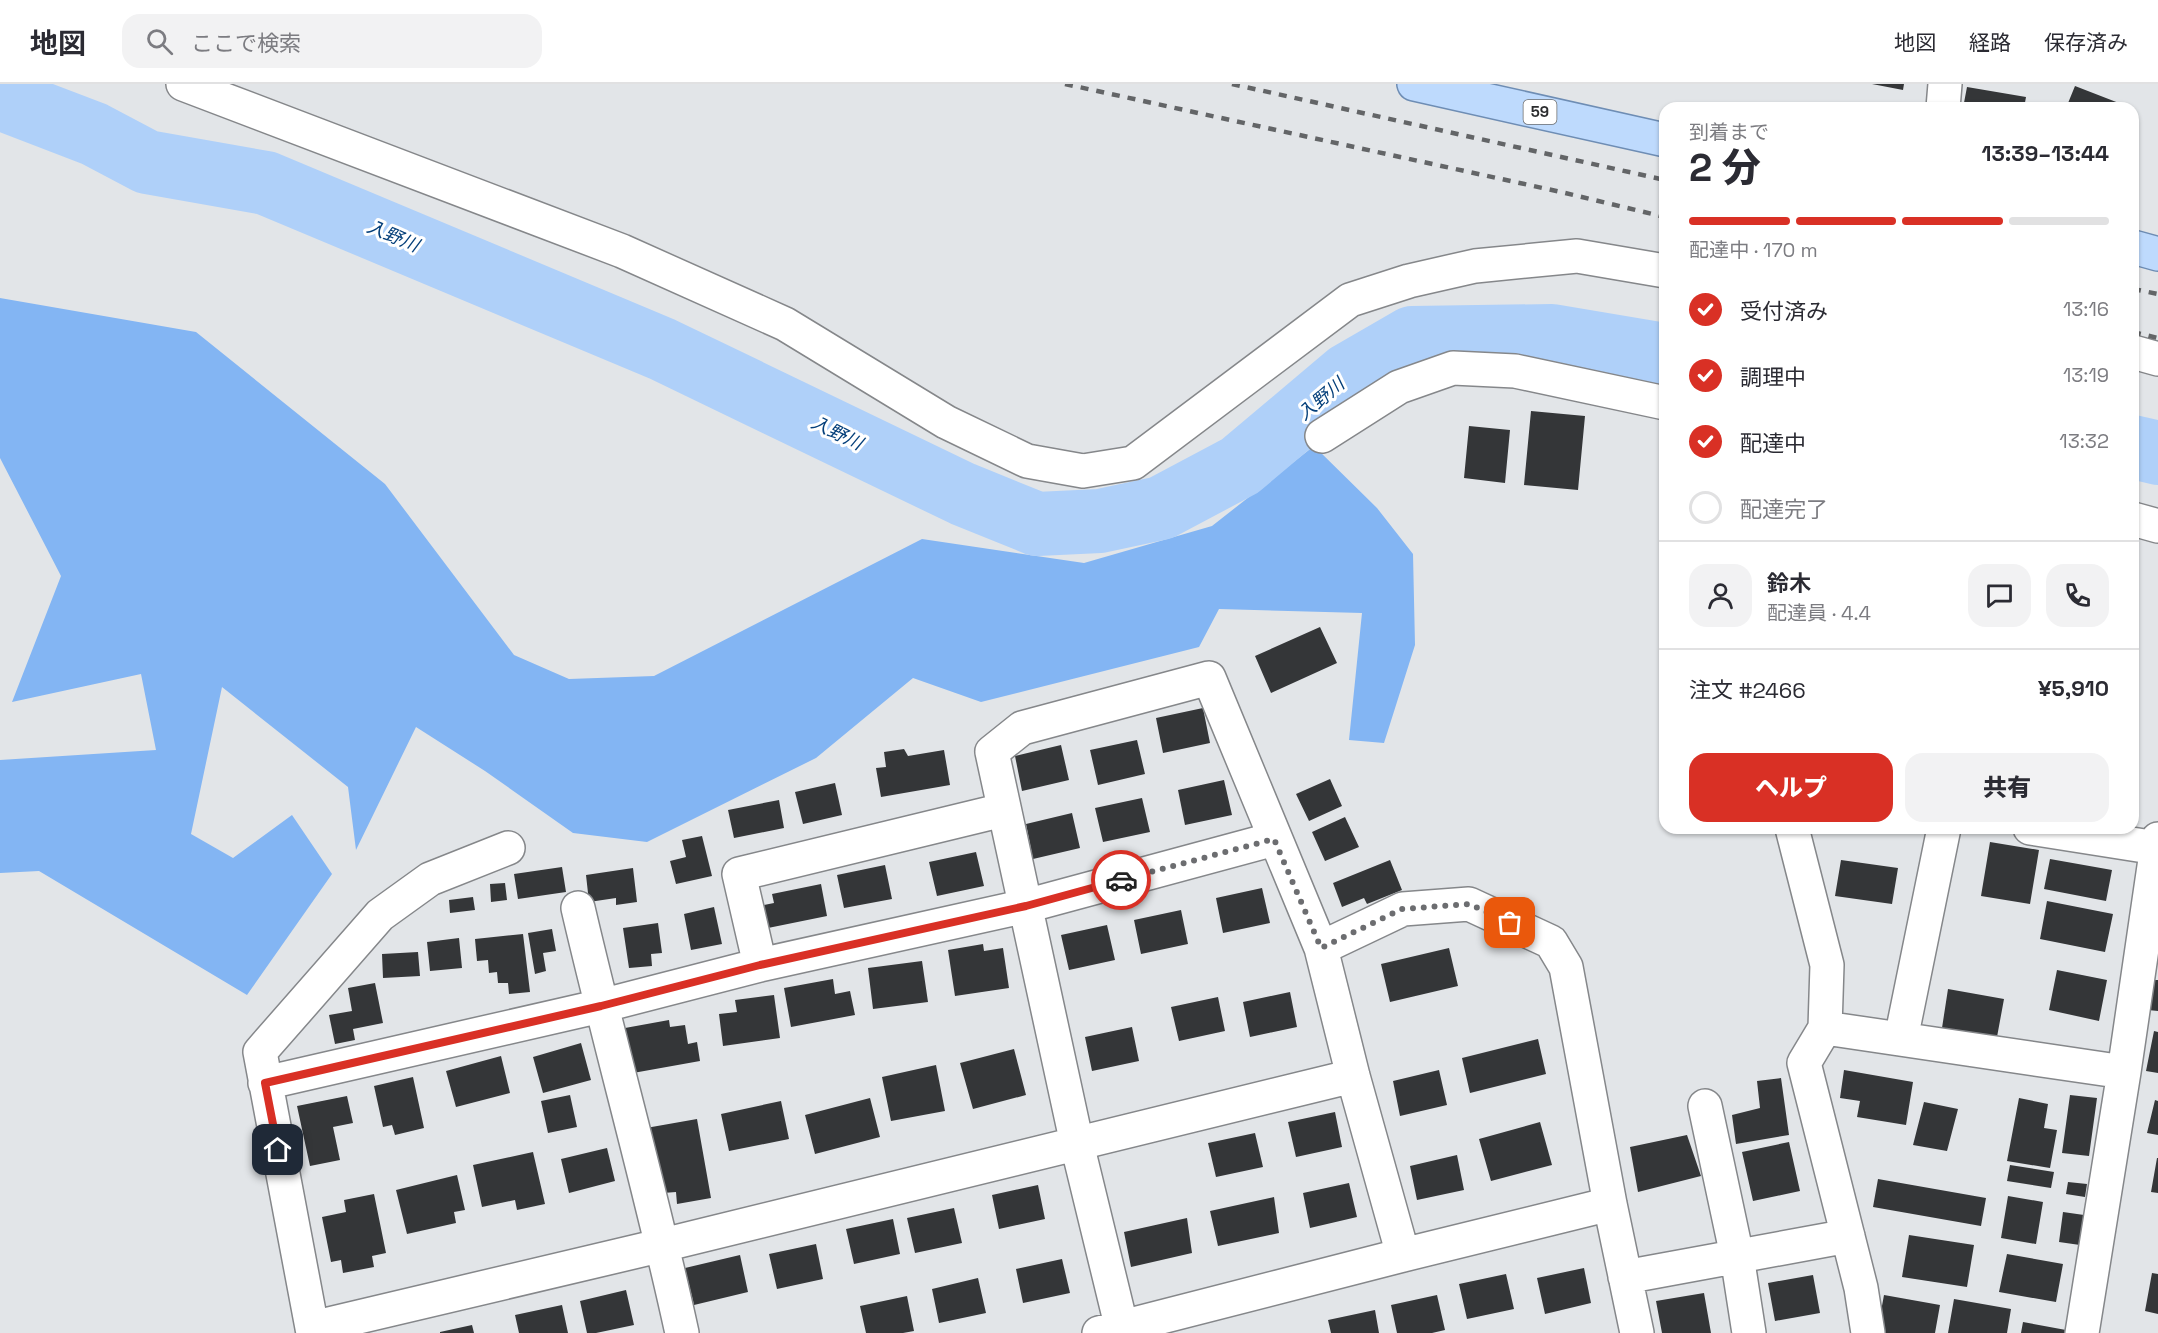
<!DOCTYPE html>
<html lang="ja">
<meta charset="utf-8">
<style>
:root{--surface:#fff;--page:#f2f2f3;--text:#2b2b33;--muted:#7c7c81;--line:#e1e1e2;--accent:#d93025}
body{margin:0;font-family:"Space Grotesk","Noto Sans JP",sans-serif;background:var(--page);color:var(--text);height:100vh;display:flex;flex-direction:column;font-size:22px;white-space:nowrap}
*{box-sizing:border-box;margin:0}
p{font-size:20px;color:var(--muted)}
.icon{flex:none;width:33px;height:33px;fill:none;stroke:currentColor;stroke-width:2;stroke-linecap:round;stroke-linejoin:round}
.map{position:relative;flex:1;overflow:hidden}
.drawer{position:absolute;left:1659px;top:18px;width:480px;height:732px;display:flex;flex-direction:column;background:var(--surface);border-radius:18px;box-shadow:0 2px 4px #0004}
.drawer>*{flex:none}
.pin{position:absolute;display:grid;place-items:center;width:51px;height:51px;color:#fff;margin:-26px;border-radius:12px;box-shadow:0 3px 9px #0006}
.courier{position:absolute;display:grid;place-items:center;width:60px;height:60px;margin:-30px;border:4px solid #d93025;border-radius:50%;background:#fff;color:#222;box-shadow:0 2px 8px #0007}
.overview em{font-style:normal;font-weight:800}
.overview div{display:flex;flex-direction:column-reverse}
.overview{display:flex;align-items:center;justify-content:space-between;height:102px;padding:0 30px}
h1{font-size:39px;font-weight:800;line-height:45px}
.bar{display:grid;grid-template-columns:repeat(4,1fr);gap:9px 6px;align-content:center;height:72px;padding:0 30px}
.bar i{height:8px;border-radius:4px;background:var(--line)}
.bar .on{background:var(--accent)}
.bar p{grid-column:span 4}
.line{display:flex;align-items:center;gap:15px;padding:0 30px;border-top:2px solid var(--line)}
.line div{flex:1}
.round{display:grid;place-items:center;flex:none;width:63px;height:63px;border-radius:18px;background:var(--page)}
ol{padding:0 30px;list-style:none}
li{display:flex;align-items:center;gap:18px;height:66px}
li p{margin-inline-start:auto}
li .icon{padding:6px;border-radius:50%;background:var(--accent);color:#fff;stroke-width:4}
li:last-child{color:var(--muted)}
li i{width:33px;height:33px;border:3px solid var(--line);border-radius:50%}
.button{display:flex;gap:12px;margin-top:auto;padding:12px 30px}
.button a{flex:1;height:69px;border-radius:18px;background:var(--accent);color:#fff;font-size:24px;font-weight:800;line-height:69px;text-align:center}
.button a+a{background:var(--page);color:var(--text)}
header{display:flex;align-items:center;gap:36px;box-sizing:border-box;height:84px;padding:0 30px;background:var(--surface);border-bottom:2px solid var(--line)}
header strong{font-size:28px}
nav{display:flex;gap:33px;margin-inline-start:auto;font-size:21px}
.search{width:420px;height:54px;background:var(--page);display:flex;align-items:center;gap:15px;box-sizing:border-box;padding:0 21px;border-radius:18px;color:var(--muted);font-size:22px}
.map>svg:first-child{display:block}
.green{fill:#83b5f3}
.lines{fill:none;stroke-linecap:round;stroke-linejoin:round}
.river{stroke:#afd0f9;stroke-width:64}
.building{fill:#343638}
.minor-casing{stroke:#85878a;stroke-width:36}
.primary-casing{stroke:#6e8db4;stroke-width:36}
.minor{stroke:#fff;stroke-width:33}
.primary{stroke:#bedafd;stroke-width:33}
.rail{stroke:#636567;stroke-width:4.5;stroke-dasharray:8 8;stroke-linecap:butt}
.done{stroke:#6c6d70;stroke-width:6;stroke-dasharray:0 10.8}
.route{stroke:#d93025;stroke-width:8}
.labels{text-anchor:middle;stroke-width:6;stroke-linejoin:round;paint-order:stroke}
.shield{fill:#fff;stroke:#6b6c6d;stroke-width:1.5}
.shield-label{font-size:15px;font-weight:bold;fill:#2c2d2f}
.water-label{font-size:18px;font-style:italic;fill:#043f7a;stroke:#fff}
</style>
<header>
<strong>地図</strong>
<div class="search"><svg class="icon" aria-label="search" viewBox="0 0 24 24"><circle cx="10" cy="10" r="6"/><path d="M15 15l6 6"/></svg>ここで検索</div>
<nav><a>地図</a><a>経路</a><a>保存済み</a></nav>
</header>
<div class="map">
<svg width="2158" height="1249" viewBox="0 0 2158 1249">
<rect width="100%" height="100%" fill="#e2e5e8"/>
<path class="green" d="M0,214L196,248L385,400L514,571L569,595L654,592L922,455L1084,479L1212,442L1314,362L1377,424L1413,470L1415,561L1384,659L1349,656L1362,529L1219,525L1199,563L981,618L913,594L816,674L647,758L573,749L485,687L416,643L356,766L348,703L222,603L191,750L233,774L292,731L332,790L247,911L39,787L0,789V676L156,666L141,590L12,618L61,492L0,374Z"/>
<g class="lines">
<path class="river" d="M0,14L94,50L147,78L266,99L662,265L963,410L1037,440L1100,437L1161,424L1240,382L1348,291L1412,254L1552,252L1665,271
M2133,363L2158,369"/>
</g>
<path class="building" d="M1872,0H1904L1903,6Z
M2075,2L2124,21L2123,24H2066Z
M1967,3L2026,13L2024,24H1963Z
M1531,327L1585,332L1578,406L1524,401Z
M1469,342L1510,346L1505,399L1464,394Z
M1320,543L1337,579L1271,609L1255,572Z
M1203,624L1210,659L1163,669L1156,634Z
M1137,656L1145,690L1098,701L1090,666Z
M1061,661L1069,696L1022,707L1015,672Z
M904,665L908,672L944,666L950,701L881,713L876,684L886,683L884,668Z
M1330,695L1342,722L1309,737L1296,710Z
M1224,696L1232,731L1185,741L1178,706Z
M835,699L842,731L803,740L795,708Z
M1142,714L1150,748L1103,758L1095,724Z
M779,716L784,744L734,754L728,726Z
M1072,729L1080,764L1033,775L1026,740Z
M1345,733L1359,763L1325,777L1312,748Z
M702,752L712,792L676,800L670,777L686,773L682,756Z
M1990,758L2039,766L2030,820L1981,812Z
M976,768L984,802L937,812L929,778Z
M2050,775L2112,786L2106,817L2044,805Z
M1390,776L1402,806L1367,820L1364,814L1342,823L1333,799Z
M1841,776L1898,784L1892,820L1835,812Z
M885,781L892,815L844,824L837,791Z
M562,783L566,808L518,815L514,790Z
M633,784L637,818L616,821V814L589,818L586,791Z
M505,799L507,816L491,818L490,800Z
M821,800L827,832L768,844L764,821L774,819L772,810Z
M1262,804L1270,839L1223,849L1216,814Z
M473,813L475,826L450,829L449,816Z
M2047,817L2113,830L2105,868L2040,855Z
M714,823L722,860L691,866L684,830Z
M1181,826L1188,860L1141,870L1134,836Z
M658,839L662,869L651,870L652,882L629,884L623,844Z
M1107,841L1115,876L1069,886L1061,851Z
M552,845L556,867L543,869L546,887L535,890L528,849Z
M523,850L530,908L509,910L508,899H498L497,888L489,889L488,876L477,877L475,855Z
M459,854L462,884L430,887L427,858Z
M983,860L984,867L1003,864L1009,904L955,912L948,866Z
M1449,864L1458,902L1390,918L1381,880Z
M418,868L420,892L383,894L382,870Z
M922,877L928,918L873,925L868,884Z
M2057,886L2107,896L2099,937L2049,926Z
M833,895L835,910L850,907L855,931L791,943L784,904Z
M2153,896H2158V927L2148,926Z
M375,899L383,939L353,945L355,956L335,960L329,931L352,927L348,904Z
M1948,905L2004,915L1997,953L1942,944Z
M1290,908L1297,943L1250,953L1243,918Z
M774,911L780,954L723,962L719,930L737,928L735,916Z
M1218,913L1225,947L1179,957L1171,923Z
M669,936L670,943L685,941L688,960L697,958L700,977L633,989L625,944Z
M1132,943L1139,977L1092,987L1085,953Z
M2154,947L2158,948V989L2146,987Z
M1538,955L1546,990L1470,1009L1462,974Z
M581,959L591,996L543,1009L533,973Z
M1014,965L1026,1011L973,1025L960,979Z
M501,972L510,1009L456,1023L446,987Z
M936,981L945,1027L891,1037L882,993Z
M1439,986L1447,1021L1400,1032L1393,997Z
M1844,986L1913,998L1906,1041L1857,1033L1860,1017L1840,1014Z
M413,993L424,1044L395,1051L392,1041L383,1043L374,1002Z
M1781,994L1789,1051L1736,1060L1732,1031L1760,1024L1757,997Z
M570,1011L577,1043L548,1049L541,1017Z
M2070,1011L2097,1014L2089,1072L2062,1069Z
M347,1012L353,1039L333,1043L340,1076L310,1082L297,1022Z
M870,1014L880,1053L815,1070L805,1031Z
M2019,1014L2048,1020L2044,1044L2057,1046L2050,1084L2007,1077Z
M2155,1016L2158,1017V1051L2147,1049Z
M781,1017L789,1055L729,1067L721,1030Z
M1924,1018L1958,1025L1947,1067L1913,1061Z
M1335,1028L1342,1063L1296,1073L1288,1038Z
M697,1035L711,1114L677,1120L676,1108L663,1109L646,1044Z
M1540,1038L1552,1081L1491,1097L1479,1055Z
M1255,1049L1263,1083L1216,1093L1208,1059Z
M1687,1051L1701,1092L1638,1108L1630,1063Z
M1789,1058L1800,1107L1753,1117L1742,1068Z
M607,1064L615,1097L569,1109L561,1075Z
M533,1068L545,1120L517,1126L515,1116L482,1123L473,1081Z
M1457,1071L1464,1106L1417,1116L1410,1082Z
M2157,1074H2158V1109L2151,1108Z
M2010,1081L2054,1088L2051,1104L2007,1097Z
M457,1091L465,1126L454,1128L456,1139L407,1150L396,1106Z
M1878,1095L1986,1114L1981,1142L1873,1123Z
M2068,1098L2087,1100L2085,1113L2066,1110Z
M1349,1099L1357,1133L1310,1144L1303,1109Z
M1038,1101L1045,1135L999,1145L992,1111Z
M374,1110L386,1169L372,1172L374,1183L343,1189L341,1176L331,1178L322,1133L346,1128L344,1116Z
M2008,1112L2043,1118L2036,1160L2001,1154Z
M1274,1113L1279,1149L1218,1162L1210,1127Z
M954,1124L962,1159L915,1169L907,1134Z
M2063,1128L2084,1131L2080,1161L2059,1158Z
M1187,1134L1192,1169L1131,1183L1124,1148Z
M893,1135L900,1170L854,1180L846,1145Z
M1909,1151L1974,1161L1967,1203L1902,1193Z
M816,1160L823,1195L777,1205L769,1170Z
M2007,1170L2063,1180L2056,1218L1999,1208Z
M740,1171L748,1208L694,1221L685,1184Z
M1062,1175L1070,1209L1023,1219L1016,1185Z
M1584,1184L1591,1219L1545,1230L1537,1194Z
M2152,1189L2158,1190V1230L2145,1227Z
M1506,1190L1514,1225L1467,1235L1459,1200Z
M1813,1191L1820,1229L1775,1237L1768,1199Z
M978,1194L986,1229L939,1239L932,1205Z
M626,1206L634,1241L596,1249H587L580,1217Z
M1704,1209L1711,1249H1662L1656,1217Z
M1437,1211L1445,1246L1432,1249H1397L1391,1221Z
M1884,1211L1940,1221L1935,1249H1877Z
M907,1212L914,1247L903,1249H866L860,1222Z
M1954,1215L2011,1225L2007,1249H1948Z
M562,1221L568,1249H519L515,1231Z
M1375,1226L1379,1249H1331L1328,1236Z
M2023,1238L2066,1246V1249H2021Z
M472,1241L474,1249H440V1248Z"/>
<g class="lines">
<g class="minor-casing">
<path id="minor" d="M183,0L622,167L785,240L946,338L1027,377L1083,387L1133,379L1350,216L1409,197L1475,182L1577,172L1665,187
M1943,24L1945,0
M2133,268L2158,275
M1322,352L1399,303L1453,284L1515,287L1665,319
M2133,435L2158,442
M1792,744L1827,881L1825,944L1804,979L1861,1204L1868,1249
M2030,744L2157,764
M578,824C611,966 651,1106 682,1249
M1321,864L1403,825L1469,820L1551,858L1566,883L1610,1120L1637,1249
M760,881L739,790L1003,726
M1825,944L2124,988
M1901,955L1944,744
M265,999L601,922L760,881L1026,822L1274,755
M1705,1022L1737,1172L1749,1249
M1625,1193L1848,1152
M312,1244L663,1161L1353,992
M313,1249L260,968L380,831L430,795L508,764
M1099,1249L1403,1171L1610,1120
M1123,1249L1077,1060L992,668L1022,644L1209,594L1321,864L1353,992L1403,1171
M2082,1249L2124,988L2158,755"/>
</g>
<g class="primary-casing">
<path id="primary" d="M1414,0L1665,56
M2133,163L2158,170"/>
</g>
<use href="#minor" class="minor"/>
<use href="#primary" class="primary"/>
<path class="rail" d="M1065,0L1561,108L1665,133
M1232,0L1665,96
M2133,205L2158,210
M2133,248L2158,254"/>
</g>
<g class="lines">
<path class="done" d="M1121,796L1274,755L1321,864L1402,825L1469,820L1510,839"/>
<path class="route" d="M278,1066L265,999L601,922L760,881L1026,822L1121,796"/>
</g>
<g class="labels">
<rect class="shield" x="1523.5" y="16" width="33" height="24" rx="4.5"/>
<g class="shield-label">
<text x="1540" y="33">59</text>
</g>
<g class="water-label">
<text transform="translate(393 152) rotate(23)" y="6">入野川</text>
<text transform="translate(1321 315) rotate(-40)" y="6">入野川</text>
<text transform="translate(837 349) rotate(26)" y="6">入野川</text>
</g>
</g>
</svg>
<div class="pin" style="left:1510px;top:839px;background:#ea580c"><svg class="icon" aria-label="bag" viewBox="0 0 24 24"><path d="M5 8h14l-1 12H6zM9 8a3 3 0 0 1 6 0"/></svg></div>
<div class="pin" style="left:278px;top:1066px;background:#1f2937"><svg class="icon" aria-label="home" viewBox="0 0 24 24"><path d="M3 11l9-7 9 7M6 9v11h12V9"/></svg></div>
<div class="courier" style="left:1121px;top:796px"><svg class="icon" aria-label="car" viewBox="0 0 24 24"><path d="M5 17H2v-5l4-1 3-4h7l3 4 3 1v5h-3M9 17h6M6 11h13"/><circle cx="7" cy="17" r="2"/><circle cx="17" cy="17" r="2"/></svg></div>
<section class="drawer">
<div class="overview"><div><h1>2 分</h1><p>到着まで</p></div><em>13:39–13:44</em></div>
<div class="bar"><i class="on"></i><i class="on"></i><i class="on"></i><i></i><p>配達中 · 170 m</p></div>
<ol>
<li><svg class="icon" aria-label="check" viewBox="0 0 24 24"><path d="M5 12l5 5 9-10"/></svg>受付済み<p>13:16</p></li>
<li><svg class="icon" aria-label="check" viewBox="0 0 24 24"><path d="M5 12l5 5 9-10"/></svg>調理中<p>13:19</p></li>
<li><svg class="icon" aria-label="check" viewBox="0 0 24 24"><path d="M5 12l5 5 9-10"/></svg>配達中<p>13:32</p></li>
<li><i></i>配達完了</li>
</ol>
<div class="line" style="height:108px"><a class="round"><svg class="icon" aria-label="person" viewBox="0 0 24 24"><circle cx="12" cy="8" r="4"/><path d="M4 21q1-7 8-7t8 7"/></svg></a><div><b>鈴木</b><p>配達員 · 4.4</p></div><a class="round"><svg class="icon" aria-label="chat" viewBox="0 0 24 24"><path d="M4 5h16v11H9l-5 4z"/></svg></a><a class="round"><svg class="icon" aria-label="phone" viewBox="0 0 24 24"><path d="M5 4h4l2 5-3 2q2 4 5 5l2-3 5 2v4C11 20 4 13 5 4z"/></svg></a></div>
<div class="line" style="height:78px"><div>注文 #2466</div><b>¥5,910</b></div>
<div class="button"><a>ヘルプ</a><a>共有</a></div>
</section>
</div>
